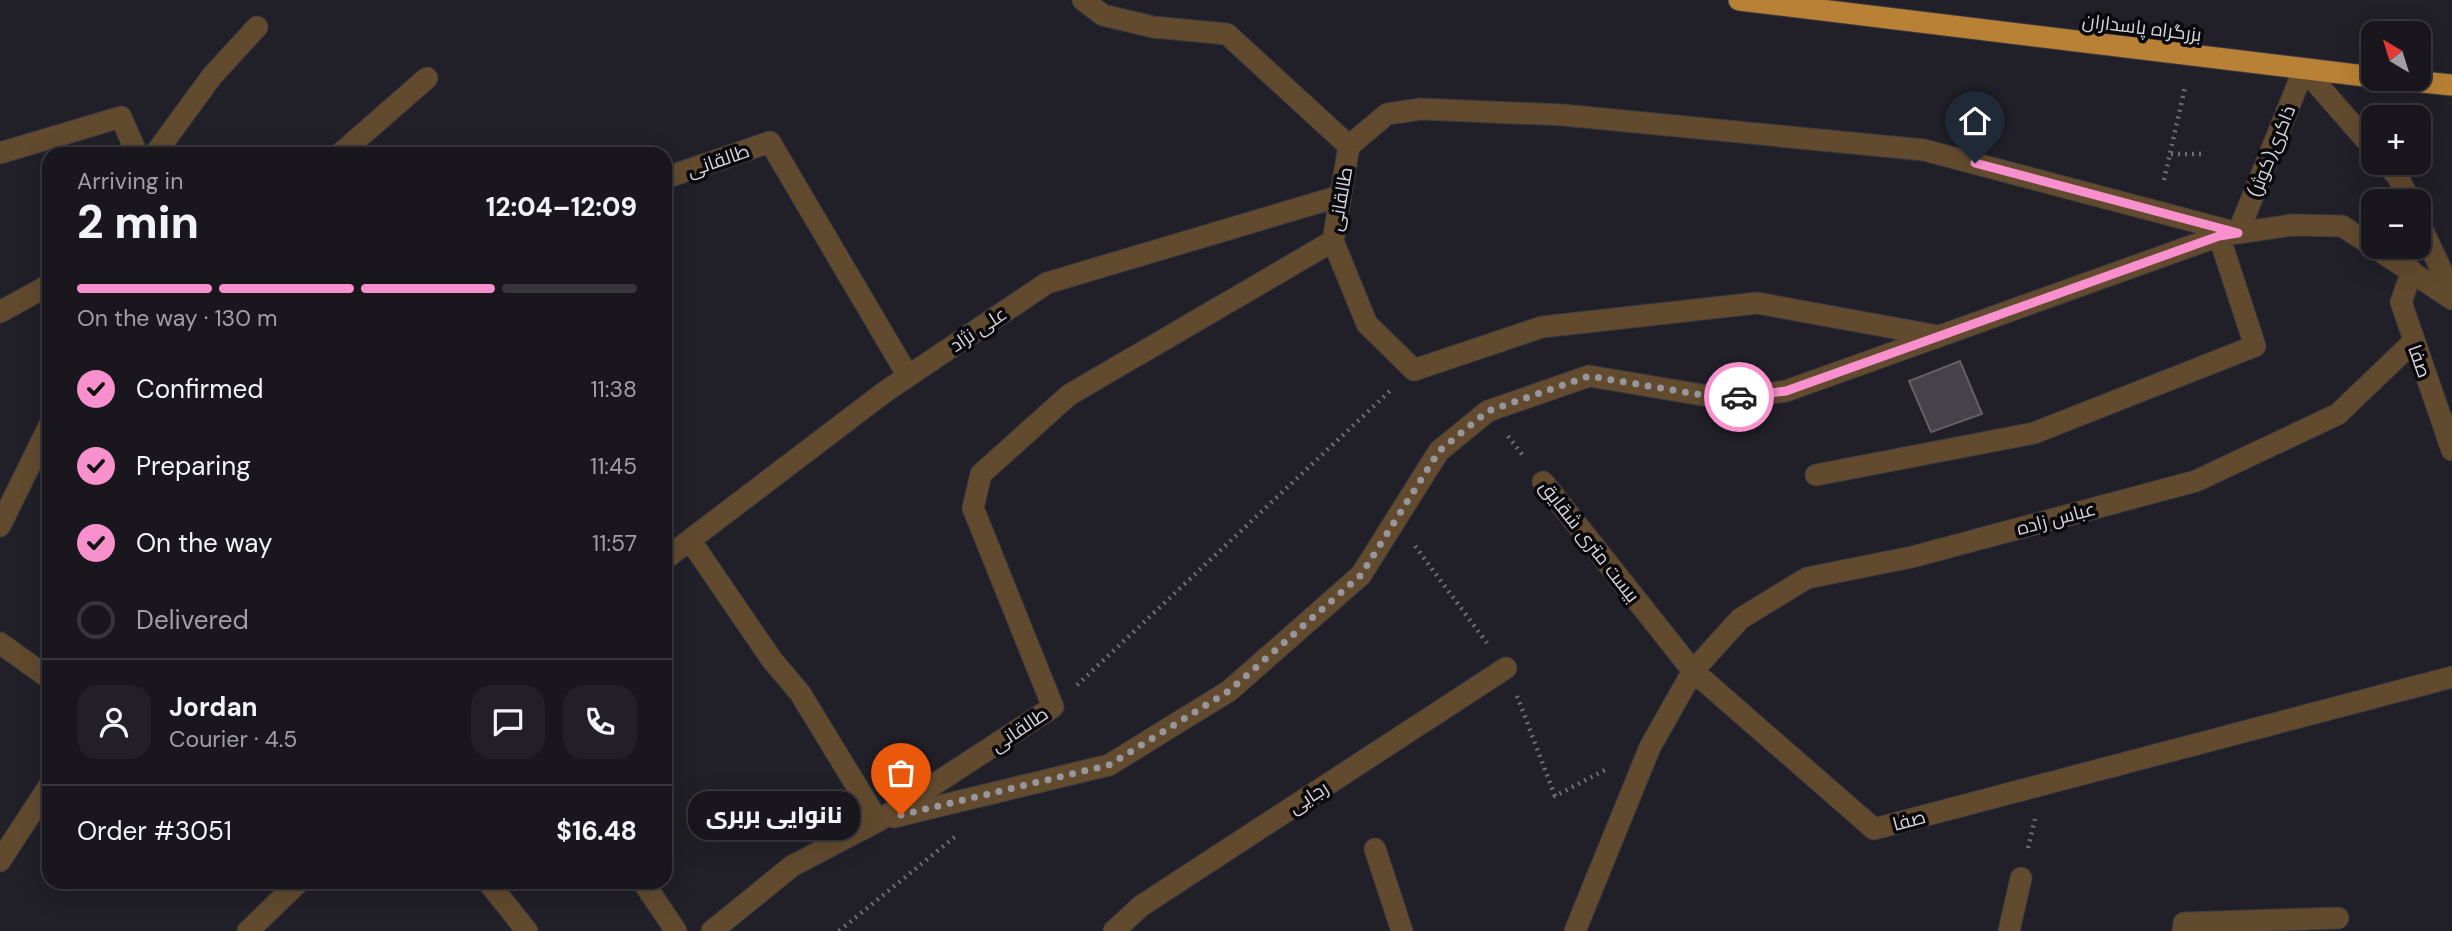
<!DOCTYPE html>
<meta charset="utf-8">
<style>
:root{--surface:#19171d;--page:#222026;--text:#f1f3f6;--muted:#9f9fa4;--line:#37363b;--accent:#f790cd}
body{margin:0;font-family:"DM Sans",Cairo,sans-serif;background:var(--page);color:var(--text);height:100vh;display:flex;flex-direction:column;font-size:26px;white-space:nowrap}
*{box-sizing:border-box;margin:0}
p{font-size:23px;color:var(--muted)}
.icon{flex:none;width:38px;height:38px;fill:none;stroke:currentColor;stroke-width:2;stroke-linecap:round;stroke-linejoin:round}
.map{position:relative;flex:1;overflow:hidden}
.drawer{position:absolute;left:42px;top:147px;width:630px;height:742px;display:flex;flex-direction:column;background:var(--surface);border-radius:21px;box-shadow:0 7px 28px #0002,0 0 0 2px var(--line)}
.drawer>*{flex:none}
.needle{width:46px;rotate:322deg}
.tools{position:absolute;left:2361px;top:21px;display:grid;gap:14px}
.tools a{display:grid;place-items:center;width:70px;height:70px;border-radius:14px;background:var(--surface);box-shadow:0 7px 28px #0002,0 0 0 2px var(--line);font-size:35px}
.pin{position:absolute;display:grid;place-items:center;width:60px;height:60px;color:#fff;margin:-72px -30px;border-radius:50% 50% 50% 0;rotate:-45deg;box-shadow:0 0 7px #0007}
.pin .icon{rotate:45deg}
.courier{position:absolute;display:grid;place-items:center;width:70px;height:70px;margin:-35px;border:5px solid #f790cd;border-radius:50%;background:#fff;color:#222;box-shadow:0 2px 9px #0007}
.bubble{position:absolute;height:49px;border-radius:21px;background:var(--surface);box-shadow:0 7px 28px #0002,0 0 0 2px var(--line);font-size:23px;font-weight:800;line-height:49px;text-align:center}
.head em{font-style:normal;font-weight:800}
.head div{display:flex;flex-direction:column-reverse}
.head{display:flex;align-items:center;justify-content:space-between;height:119px;padding:0 35px}
h1{font-size:46px;font-weight:800;line-height:52px}
.bar{display:grid;grid-template-columns:repeat(4,1fr);gap:10px 7px;align-content:center;height:84px;padding:0 35px}
.bar i{height:9px;border-radius:5px;background:var(--line)}
.bar .current{background:var(--accent)}
.bar p{grid-column:span 4}
.line{display:flex;align-items:center;gap:18px;padding:0 35px;border-top:2px solid var(--line)}
.line div{flex:1}
.round{display:grid;place-items:center;flex:none;width:74px;height:74px;border-radius:21px;background:var(--page)}
ol{padding:0 35px;list-style:none}
li{display:flex;align-items:center;gap:21px;height:77px}
li p{margin-inline-start:auto}
li .icon{padding:7px;border-radius:50%;background:var(--accent);color:#111;stroke-width:4}
li:last-child{color:var(--muted)}
li i{width:38px;height:38px;border:4px solid var(--line);border-radius:50%}
.map>svg:first-child{display:block}
.building{fill:#474149;stroke:#645e66;stroke-width:2}
.lines{fill:none;stroke-linecap:round;stroke-linejoin:round}
.minor-casing{stroke:#3a3940;stroke-width:23}
.highway-casing{stroke:#3a3940;stroke-width:23}
.path{stroke:#6e6d74;stroke-width:4.5;stroke-dasharray:2 5;stroke-linecap:butt}
.minor{stroke:#614a2e;stroke-width:21}
.highway{stroke:#b98135;stroke-width:21}
.done{stroke:#97969c;stroke-width:7;stroke-dasharray:0 12.6}
.route{stroke:#f790cd;stroke-width:9}
.labels{text-anchor:middle;stroke-width:7;stroke-linejoin:round;paint-order:stroke}
.street-label{font-size:19px;fill:#d7d6db;stroke:#0a090d}
</style>
<div class="map">
<svg width="2452" height="931" viewBox="0 0 2452 931">
<rect width="100%" height="100%" fill="#211f27"/>
<path class="building" d="M1960,361L1982,414L1931,432L1909,381Z"/>
<g class="lines">
<g class="minor-casing">
<path id="minor" d="M1083,0L1103,15L1153,27L1227,34L1349,146
M0,153L121,117L137,154
M155,154L212,76L257,27
M340,154L427,78
M2386,163L2398,177L2410,201
M665,178L770,142L908,376
M2418,220L2452,293
M1333,241L1367,324L1414,370L1542,327L1757,303L1938,336
M2374,247L2452,299
M2412,271L2401,302L2452,450
M0,312L49,285
M1816,475L2034,433L2255,346L2219,236
M1543,482L1693,671L1740,619L1807,578L1912,557L2196,481L2338,414L2413,342
M0,526L49,426
M690,540L772,660L800,693L878,821
M665,559L886,391L1047,283L1340,196
M0,643L49,678
M894,817L1109,765L1229,691L1361,575L1439,451L1488,411L1589,376L1726,399L1786,391L2219,236L2238,233L2304,69L2373,148
M1375,849L1402,931
M0,861L49,786
M488,882L527,931
M643,882L676,931
M248,931L299,882
M712,931L792,866L878,821L1053,707L973,508L981,474L1069,395L1333,241L1349,146L1387,114L1421,109L1563,115L1924,150L2238,233L2292,225L2342,226L2373,246
M1114,931L1141,906L1506,668
M1575,931L1650,747L1693,671L1874,829L2452,677
M2009,931L2021,878
M2183,931L2184,923L2338,918"/>
</g>
<g class="highway-casing">
<path id="highway" d="M1739,0L2373,77
M2392,79L2452,85"/>
</g>
<path class="path" d="M2171,154H2205
M2164,180L2185,87
M1508,436L1524,457
M1415,546L1487,643
M1077,685L1392,389
M1517,696L1555,796L1607,769
M2028,848L2035,819
M839,931L957,835"/>
<use href="#minor" class="minor"/>
<use href="#highway" class="highway"/>
</g>
<g class="lines">
<path class="done" d="M901,815L1109,765L1229,691L1361,575L1439,451L1488,411L1589,376L1726,399L1739,397"/>
<path class="route" d="M1739,397L1786,391L2219,236L2238,233L1975,163"/>
</g>
<g class="labels">
<g class="street-label">
<text transform="translate(2142 27) rotate(7)" y="7">بزرگراه پاسداران</text>
<text transform="translate(2271 151) rotate(-68)" y="7">ذاکری(کوثر)</text>
<text transform="translate(718 160) rotate(-19)" y="7">طالقانی</text>
<text transform="translate(1340 199) rotate(-80)" y="7">طالقانی</text>
<text transform="translate(978 329) rotate(-34)" y="7">علی نژاد</text>
<text transform="translate(2420 361) rotate(70)" y="7">صفا</text>
<text transform="translate(2056 518) rotate(-15)" y="7">عباس زاده</text>
<text transform="translate(1590 541) rotate(52)" y="7">بیست متری شقایق</text>
<text transform="translate(1019 729) rotate(-34)" y="7">طالقانی</text>
<text transform="translate(1308 797) rotate(-33)" y="7">رجایی</text>
<text transform="translate(1909 820) rotate(-15)" y="7">صفا</text>
</g>
</g>
</svg>
<div class="tools">
<a><svg class="needle" viewBox="-14 -14 28 28"><path d="M0-13l5 13h-10z" fill="#e53935"/><path d="M0 13l5-13h-10z" fill="#9f9fa4"/></svg></a>
<a>+</a>
<a>−</a>
</div>
<div class="pin" style="left:901px;top:815px;background:#ea580c"><svg class="icon" aria-label="bag" viewBox="0 0 24 24"><path d="M5 8h14l-1 12H6zM9 8a3 3 0 0 1 6 0"/></svg></div>
<div class="pin" style="left:1975px;top:163px;background:#1f2937"><svg class="icon" aria-label="home" viewBox="0 0 24 24"><path d="M3 11l9-7 9 7M6 9v11h12V9"/></svg></div>
<div class="courier" style="left:1739px;top:397px"><svg class="icon" aria-label="car" viewBox="0 0 24 24"><path d="M5 17H2v-5l4-1 3-4h7l3 4 3 1v5h-3M9 17h6M6 11h13"/><circle cx="7" cy="17" r="2"/><circle cx="17" cy="17" r="2"/></svg></div>
<div class="bubble" style="left:688px;top:791px;width:172px">نانوایی بربری</div>
<section class="drawer">
<div class="head"><div><h1>2 min</h1><p>Arriving in</p></div><em>12:04–12:09</em></div>
<div class="bar"><i class="current"></i><i class="current"></i><i class="current"></i><i></i><p>On the way · 130 m</p></div>
<ol>
<li><svg class="icon" aria-label="check" viewBox="0 0 24 24"><path d="M5 12l5 5 9-10"/></svg>Confirmed<p>11:38</p></li>
<li><svg class="icon" aria-label="check" viewBox="0 0 24 24"><path d="M5 12l5 5 9-10"/></svg>Preparing<p>11:45</p></li>
<li><svg class="icon" aria-label="check" viewBox="0 0 24 24"><path d="M5 12l5 5 9-10"/></svg>On the way<p>11:57</p></li>
<li><i></i>Delivered</li>
</ol>
<div class="line" style="height:126px"><a class="round"><svg class="icon" aria-label="person" viewBox="0 0 24 24"><circle cx="12" cy="8" r="4"/><path d="M4 21q1-7 8-7t8 7"/></svg></a><div><b>Jordan</b><p>Courier · 4.5</p></div><a class="round"><svg class="icon" aria-label="chat" viewBox="0 0 24 24"><path d="M4 5h16v11H9l-5 4z"/></svg></a><a class="round"><svg class="icon" aria-label="phone" viewBox="0 0 24 24"><path d="M5 4h4l2 5-3 2q2 4 5 5l2-3 5 2v4C11 20 4 13 5 4z"/></svg></a></div>
<div class="line" style="height:91px"><div>Order #3051</div><b>$16.48</b></div>
</section>
</div>
